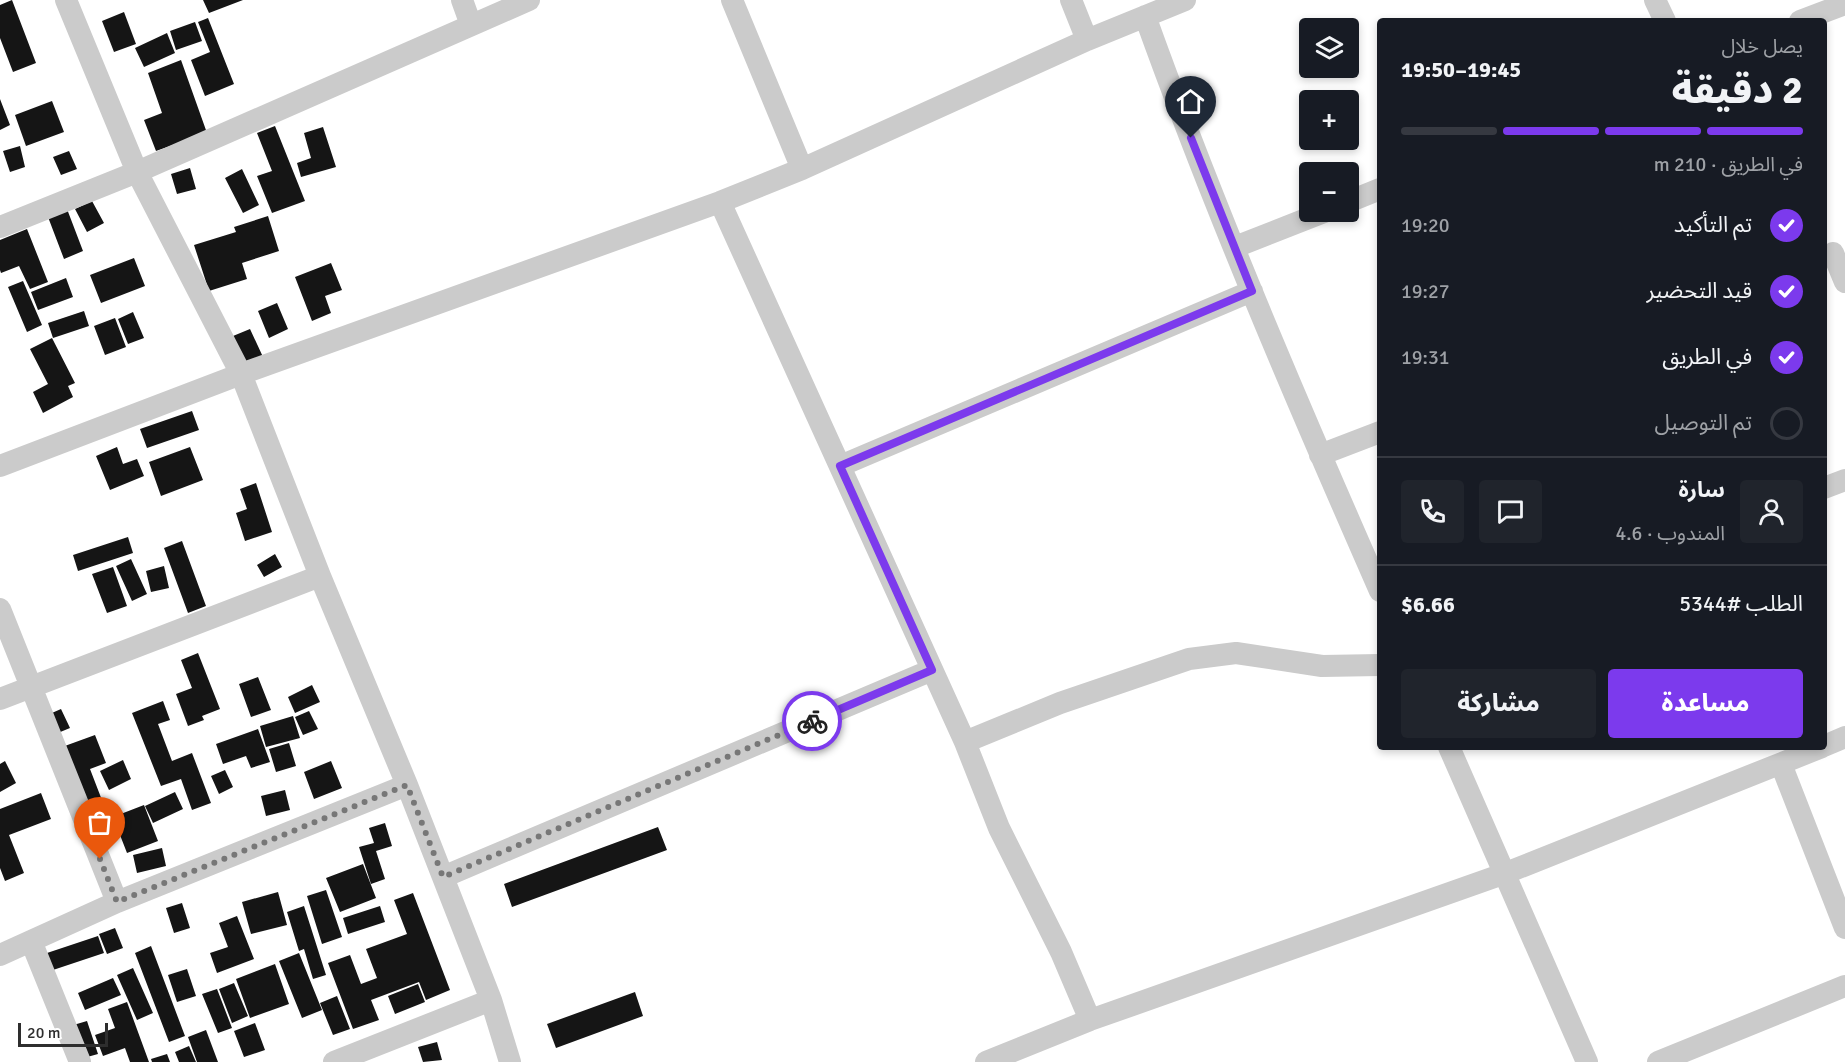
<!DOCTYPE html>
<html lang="ar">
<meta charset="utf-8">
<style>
:root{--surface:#171b24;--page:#20242c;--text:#f1f3f6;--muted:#9ea1a6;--line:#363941;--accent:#7c3aed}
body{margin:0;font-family:Signika,"Noto Sans Arabic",sans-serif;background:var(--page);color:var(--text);direction:rtl;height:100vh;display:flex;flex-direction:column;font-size:22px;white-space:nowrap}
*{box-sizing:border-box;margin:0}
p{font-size:20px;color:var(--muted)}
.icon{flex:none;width:33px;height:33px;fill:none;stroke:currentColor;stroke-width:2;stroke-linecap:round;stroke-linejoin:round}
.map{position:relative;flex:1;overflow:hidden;direction:ltr}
.drawer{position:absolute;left:1377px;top:18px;width:450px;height:732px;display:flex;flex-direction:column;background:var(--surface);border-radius:6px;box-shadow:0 3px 9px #0003;direction:rtl}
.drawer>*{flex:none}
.tools{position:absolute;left:1299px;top:18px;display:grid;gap:12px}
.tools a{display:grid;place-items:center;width:60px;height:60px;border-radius:6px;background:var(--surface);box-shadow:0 3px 9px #0003;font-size:30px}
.scale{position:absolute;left:18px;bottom:15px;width:90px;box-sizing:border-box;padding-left:6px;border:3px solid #2e2e2e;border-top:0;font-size:16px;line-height:21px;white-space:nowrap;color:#2e2e2e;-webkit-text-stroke:4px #fff;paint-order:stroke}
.pin{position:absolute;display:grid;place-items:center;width:51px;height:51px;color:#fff;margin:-62px -26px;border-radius:50% 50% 50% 0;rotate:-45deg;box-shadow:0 0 6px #0007}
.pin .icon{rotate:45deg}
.courier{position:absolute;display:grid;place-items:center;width:60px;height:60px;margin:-30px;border:4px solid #7c3aed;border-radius:50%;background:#fff;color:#222;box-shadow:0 2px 8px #0007}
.head em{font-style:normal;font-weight:800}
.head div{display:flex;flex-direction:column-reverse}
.head{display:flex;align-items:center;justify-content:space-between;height:102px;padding:0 24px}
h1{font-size:39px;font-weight:800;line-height:45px}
.bar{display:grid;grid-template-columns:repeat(4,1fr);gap:9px 6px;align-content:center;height:72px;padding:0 24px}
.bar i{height:8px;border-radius:4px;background:var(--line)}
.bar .selected{background:var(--accent)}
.bar p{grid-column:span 4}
.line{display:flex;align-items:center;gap:15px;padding:0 24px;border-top:2px solid var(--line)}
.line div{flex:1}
.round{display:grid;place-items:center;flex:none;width:63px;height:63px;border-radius:6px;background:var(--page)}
ol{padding:0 24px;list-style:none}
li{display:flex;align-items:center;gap:18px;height:66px}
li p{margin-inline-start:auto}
li .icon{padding:6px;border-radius:50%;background:var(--accent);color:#fff;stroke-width:4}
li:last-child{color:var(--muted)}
li i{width:33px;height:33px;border:3px solid var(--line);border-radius:50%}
.cta{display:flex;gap:12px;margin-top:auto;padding:12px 24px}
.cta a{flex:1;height:69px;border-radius:6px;background:var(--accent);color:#fff;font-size:24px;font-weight:800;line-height:69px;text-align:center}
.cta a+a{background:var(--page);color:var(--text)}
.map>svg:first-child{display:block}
.building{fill:#151515}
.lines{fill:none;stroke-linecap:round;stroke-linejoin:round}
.street{stroke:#cbcbcb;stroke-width:22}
.done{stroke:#777;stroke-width:6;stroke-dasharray:0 10.8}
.route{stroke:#7c3aed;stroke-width:8}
</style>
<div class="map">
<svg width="1845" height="1062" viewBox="0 0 1845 1062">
<rect width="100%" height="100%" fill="#fff"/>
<path class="building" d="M12,0L36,63L13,72L0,38V5Z
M203,0H243L209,13Z
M124,12L136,44L114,52L102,21Z
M208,18L234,84L205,96L191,60L210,52L198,22Z
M195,22L202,41L176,50L170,31Z
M167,33L175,53L144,67L135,48Z
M181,60L207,133L156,151L144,120L162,113L148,73Z
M0,99L10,125L0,130Z
M52,101L64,132L26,146L15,115Z
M275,126L305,201L272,213L257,176L272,171L257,133Z
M323,127L336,167L301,177L297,163L311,158L304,133Z
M20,146L25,167L10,172L3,151Z
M69,151L77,169L61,175L53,157Z
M190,168L196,189L177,194L171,174Z
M242,169L259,205L243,213L225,178Z
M92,201L104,223L87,232L75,209Z
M67,209L83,251L64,259L48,217Z
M268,216L279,251L242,263L247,279L209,291L194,245L236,232L234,227Z
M27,229L48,282L30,289L19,266L1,273L0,270V240Z
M134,258L145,286L101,303L90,275Z
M331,263L342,290L325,296L331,313L312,321L295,277Z
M66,278L73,297L38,310L31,292Z
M23,281L42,325L27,332L8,287Z
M277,303L288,329L269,338L258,311Z
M84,311L89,326L53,338L48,323Z
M133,312L144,338L128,344L118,319Z
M115,318L126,347L105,355L94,326Z
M250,329L263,357L245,365L233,336Z
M52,338L75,383L68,386L73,397L43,413L33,392L48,384L30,349Z
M192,411L199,430L147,448L140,429Z
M117,447L123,464L137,459L144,476L110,490L96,456Z
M190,447L203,480L161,496L149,462Z
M256,483L272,532L245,541L236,513L247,509L240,489Z
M128,537L133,553L78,571L73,555Z
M182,541L206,606L188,613L164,548Z
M275,554L282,567L264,577L257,565Z
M131,559L147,594L132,601L116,566Z
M164,566L169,588L151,592L146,571Z
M113,567L127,606L107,613L92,574Z
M198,653L220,709L202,716L204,720L188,726L176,694L192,688L181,660Z
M258,677L271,710L251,717L239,684Z
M312,685L320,702L295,713L288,697Z
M163,701L170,720L158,724L172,761L192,753L211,803L192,810L181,779L161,786L132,713Z
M61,709L70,728L53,735L45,716Z
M309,711L318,729L303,735L295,717Z
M293,716L300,738L266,747L260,726Z
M258,729L270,762L251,768L246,756L223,764L216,744Z
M95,735L106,763L90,769L105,808L87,814L62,747Z
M289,743L296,766L276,772L269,749Z
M123,760L131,779L109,790L100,771Z
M5,761L16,783L0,792V764Z
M331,761L342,788L314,799L304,772Z
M225,770L233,787L219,794L211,776Z
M285,790L290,810L266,816L261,796Z
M175,792L183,809L153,823L145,806Z
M41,793L51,819L9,835L24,873L5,881L0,868V809Z
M144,805L158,841L127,853L113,817Z
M385,823L392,846L376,851L385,879L371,884L359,847L374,843L369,828Z
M658,827L667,850L512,907L504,884Z
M162,848L166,866L137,873L133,855Z
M363,864L376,898L340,912L326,878Z
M326,890L342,937L322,944L307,896Z
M278,892L287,925L251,934L242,902Z
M413,893L450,990L426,1000L419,982L371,1000L379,1020L353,1029L328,963L350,955L361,984L377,978L366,949L407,934L394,900Z
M182,903L190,928L174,933L166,908Z
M304,906L326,975L313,979L304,949L299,951L287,912Z
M380,906L385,922L348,934L343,918Z
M237,916L254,959L217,973L210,953L228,947L219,923Z
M115,928L123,948L107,954L99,934Z
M98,936L104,953L53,970L47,953Z
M151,946L185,1036L169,1042L135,953Z
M299,953L322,1010L302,1018L279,961Z
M275,964L289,1004L250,1018L236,979Z
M133,968L153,1013L137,1020L117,975Z
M187,969L196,996L177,1002L168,975Z
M113,978L121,995L85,1010L78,993Z
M234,983L248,1016L232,1023L219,989Z
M418,984L425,1002L395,1014L388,996Z
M217,989L232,1028L218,1033L202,994Z
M635,992L643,1016L556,1048L547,1024Z
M337,996L350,1029L333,1035L320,1003Z
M127,1002L149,1062H130L125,1048L103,1056L95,1035L115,1028L108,1009Z
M87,1021L98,1054L80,1059L70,1026Z
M255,1023L265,1050L244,1057L234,1031Z
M206,1030L218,1062H197L188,1037Z
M437,1042L442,1060L423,1062L418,1047Z
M189,1046L196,1062H179L175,1052Z
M167,1054L170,1062H152L151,1059Z"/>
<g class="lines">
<path class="street" d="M66,0L137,172L241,374L320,576L407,785L491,1000L510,1062
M462,0L471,25
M732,0L802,169
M1071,0L1087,40
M1655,0L1665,21
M1145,16C1215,211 1297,402 1380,591
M1800,21L1845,4
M720,202L965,742L999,828L1061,952L1090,1020
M1348,202L1380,189
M0,227L137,172L529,0
M1235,247L1324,212
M1833,253L1845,282
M1320,455L1380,432
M0,466L241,374L720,202L802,169L1087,40L1185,0
M840,466L1252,291
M1824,488L1845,480
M0,609L117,902
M0,699L320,576
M965,742L1060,703L1189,659L1236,653L1322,666L1380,665
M1824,746L1845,737
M1449,747L1587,1062
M1781,764L1845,928
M443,877L932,670
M31,941L80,1062
M0,955L117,902L407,785
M334,1062L491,1000
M986,1062L1090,1020L1506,873L1822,747
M1658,1062L1845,986"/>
</g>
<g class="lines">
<path class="done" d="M100,859L117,902L407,785L443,877L812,721"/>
<path class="route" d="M812,721L932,670L840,466L1252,291L1191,138"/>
</g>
</svg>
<div class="tools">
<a><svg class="icon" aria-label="layers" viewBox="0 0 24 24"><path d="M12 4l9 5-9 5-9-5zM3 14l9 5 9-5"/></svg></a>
<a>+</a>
<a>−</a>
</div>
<div class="scale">20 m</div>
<div class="pin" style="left:100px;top:859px;background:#ea580c"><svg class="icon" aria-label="bag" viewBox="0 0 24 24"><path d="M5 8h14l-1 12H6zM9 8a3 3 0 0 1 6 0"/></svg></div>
<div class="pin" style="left:1191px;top:138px;background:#1f2937"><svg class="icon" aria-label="home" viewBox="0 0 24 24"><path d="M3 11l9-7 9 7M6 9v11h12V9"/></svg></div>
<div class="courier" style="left:812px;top:721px"><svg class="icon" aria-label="bike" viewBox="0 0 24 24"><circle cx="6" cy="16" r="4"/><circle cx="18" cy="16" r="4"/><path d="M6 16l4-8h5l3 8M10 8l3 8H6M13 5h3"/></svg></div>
<section class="drawer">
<div class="head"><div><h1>2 دقيقة</h1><p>يصل خلال</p></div><em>19:45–19:50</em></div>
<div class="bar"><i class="selected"></i><i class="selected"></i><i class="selected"></i><i></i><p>في الطريق · 210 m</p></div>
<ol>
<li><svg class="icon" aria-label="check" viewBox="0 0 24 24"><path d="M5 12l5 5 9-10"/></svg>تم التأكيد<p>19:20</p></li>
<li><svg class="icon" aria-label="check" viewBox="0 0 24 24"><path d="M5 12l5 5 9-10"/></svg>قيد التحضير<p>19:27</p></li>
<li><svg class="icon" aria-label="check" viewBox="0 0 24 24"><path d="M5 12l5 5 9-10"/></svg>في الطريق<p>19:31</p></li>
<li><i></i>تم التوصيل</li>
</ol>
<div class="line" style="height:108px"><a class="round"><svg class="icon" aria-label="person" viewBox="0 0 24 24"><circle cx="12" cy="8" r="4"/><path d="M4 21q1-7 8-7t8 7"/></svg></a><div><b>سارة</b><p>المندوب · 4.6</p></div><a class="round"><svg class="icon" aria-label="chat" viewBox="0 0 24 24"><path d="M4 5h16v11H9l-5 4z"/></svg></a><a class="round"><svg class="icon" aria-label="phone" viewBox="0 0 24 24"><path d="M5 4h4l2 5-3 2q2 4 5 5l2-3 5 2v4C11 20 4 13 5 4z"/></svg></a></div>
<div class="line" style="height:78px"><div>الطلب #5344</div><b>$6.66</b></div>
<div class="cta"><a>مساعدة</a><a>مشاركة</a></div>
</section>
</div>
